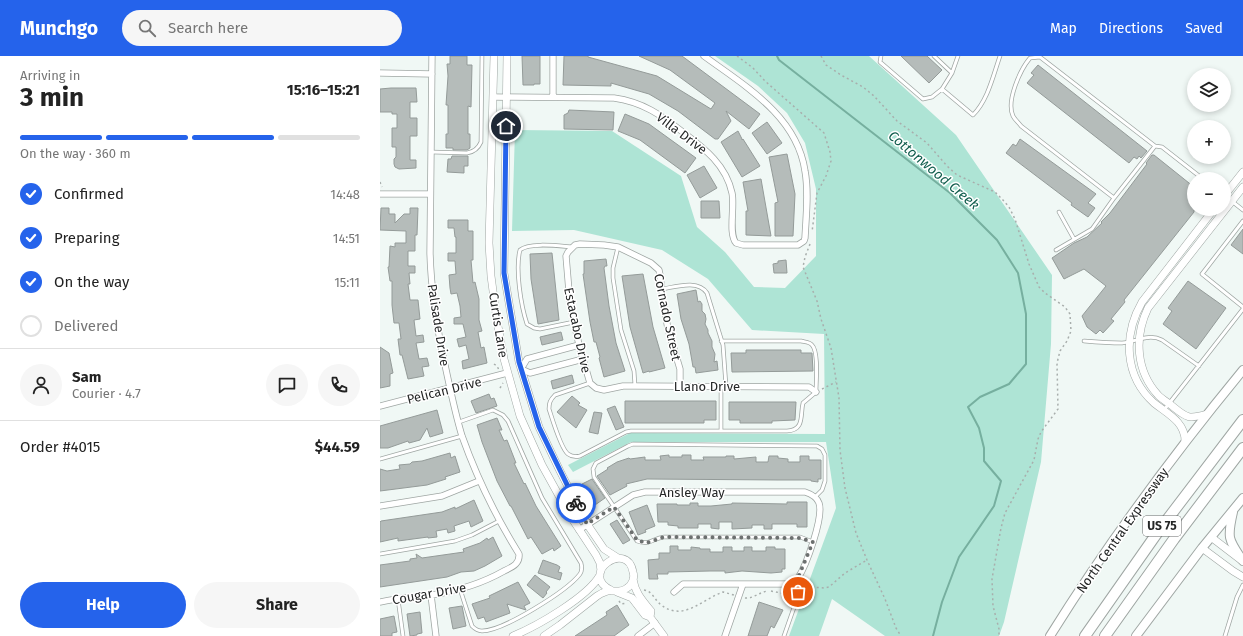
<!DOCTYPE html>
<meta charset="utf-8">
<style>
:root{--surface:#fff;--page:#f6f6f6;--text:#222;--muted:#767676;--line:#e0e0e0;--accent:#2563eb}
body{margin:0;font-family:"Fira Sans",sans-serif;background:var(--page);color:var(--text);height:100vh;display:flex;flex-direction:column;font-size:15px;white-space:nowrap}
*{box-sizing:border-box;margin:0}
p{font-size:13px;color:var(--muted)}
.icon{flex:none;width:22px;height:22px;fill:none;stroke:currentColor;stroke-width:2;stroke-linecap:round;stroke-linejoin:round}
.map{position:relative;flex:1;overflow:hidden}
.sheet{display:flex;flex-direction:column;background:var(--surface);width:380px}
.sheet>*{flex:none}
.controls{position:absolute;left:807px;top:12px;display:grid;gap:8px}
.controls a{display:grid;place-items:center;width:44px;height:44px;border-radius:50%;background:var(--surface);box-shadow:0 2px 6px #0003;font-size:20px}
.pin{position:absolute;display:grid;place-items:center;width:34px;height:34px;color:#fff;margin:-17px;border:2px solid #fff;border-radius:50%;box-shadow:0 1px 4px #0007}
.courier{position:absolute;display:grid;place-items:center;width:40px;height:40px;margin:-20px;border:3px solid #2563eb;border-radius:50%;background:#fff;color:#222;box-shadow:0 1px 5px #0007}
.headline em{font-style:normal;font-weight:700}
.headline div{display:flex;flex-direction:column-reverse}
.headline{display:flex;align-items:center;justify-content:space-between;height:68px;padding:0 20px}
h1{font-size:26px;font-weight:700;line-height:30px}
.bar{display:grid;grid-template-columns:repeat(4,1fr);gap:6px 4px;align-content:center;height:48px;padding:0 20px}
.bar i{height:5px;border-radius:3px;background:var(--line)}
.bar .on{background:var(--accent)}
.bar p{grid-column:span 4}
.line{display:flex;align-items:center;gap:10px;padding:0 20px;border-top:1px solid var(--line)}
.line div{flex:1}
.round{display:grid;place-items:center;flex:none;width:42px;height:42px;border-radius:21px;background:var(--page)}
ol{padding:0 20px;list-style:none}
li{display:flex;align-items:center;gap:12px;height:44px}
li p{margin-inline-start:auto}
li .icon{padding:4px;border-radius:50%;background:var(--accent);color:#fff;stroke-width:4}
li:last-child{color:var(--muted)}
li i{width:22px;height:22px;border:2px solid var(--line);border-radius:50%}
.cta{display:flex;gap:8px;margin-top:auto;padding:8px 20px}
.cta a{flex:1;height:46px;border-radius:24px;background:var(--accent);color:#fff;font-size:16px;font-weight:700;line-height:46px;text-align:center}
.cta a+a{background:var(--page);color:var(--text)}
header{display:flex;align-items:center;gap:24px;box-sizing:border-box;height:56px;padding:0 20px;background:var(--accent);color:#fff}
header strong{font-size:19px}
nav{display:flex;gap:22px;margin-inline-start:auto;font-size:14px}
.search{width:280px;height:36px;background:var(--page);display:flex;align-items:center;gap:10px;box-sizing:border-box;padding:0 14px;border-radius:22px;color:var(--muted);font-size:15px}
main{display:flex;flex:1;min-height:0}
.map>svg:first-child{display:block}
.green{fill:#aee4d5}
.lines{fill:none;stroke-linecap:round;stroke-linejoin:round}
.stream{stroke:#76af9f;stroke-width:2}
.building{fill:#b5bcba;stroke:#949b99}
.service-casing{stroke:#9fa6a3;stroke-width:4.5}
.minor-casing{stroke:#9fa6a3;stroke-width:7}
.tertiary-casing{stroke:#9fa6a3;stroke-width:8}
.secondary-casing{stroke:#9fa6a3;stroke-width:10}
.motorway-casing{stroke:#9fa6a3;stroke-width:12}
.path{stroke:#a8aeac;stroke-width:1.5;stroke-dasharray:2 3;stroke-linecap:butt}
.service{stroke:#fff;stroke-width:3}
.minor{stroke:#fff;stroke-width:5.5}
.tertiary{stroke:#fff;stroke-width:7}
.secondary{stroke:#fff;stroke-width:8}
.motorway{stroke:#fff;stroke-width:10}
.done{stroke:#6c706f;stroke-width:4;stroke-dasharray:0 7.2}
.route{stroke:#2563eb;stroke-width:5}
.labels{text-anchor:middle;stroke-width:3;stroke-linejoin:round;paint-order:stroke}
.shield{fill:#fff;stroke:#666868;stroke-width:1}
.shield-label{font-size:12px;font-weight:bold;fill:#252727}
.street-label{font-size:13px;fill:#252727;stroke:#fff}
.water-label{font-size:14px;font-style:italic;fill:#115e4e;stroke:#fff}
</style>
<header>
<strong>Munchgo</strong>
<div class="search"><svg class="icon" aria-label="search" viewBox="0 0 24 24"><circle cx="10" cy="10" r="6"/><path d="M15 15l6 6"/></svg>Search here</div>
<nav><a>Map</a><a>Directions</a><a>Saved</a></nav>
</header>
<main>
<section class="sheet">
<div class="headline"><div><h1>3 min</h1><p>Arriving in</p></div><em>15:16–15:21</em></div>
<div class="bar"><i class="on"></i><i class="on"></i><i class="on"></i><i></i><p>On the way · 360 m</p></div>
<ol>
<li><svg class="icon" aria-label="check" viewBox="0 0 24 24"><path d="M5 12l5 5 9-10"/></svg>Confirmed<p>14:48</p></li>
<li><svg class="icon" aria-label="check" viewBox="0 0 24 24"><path d="M5 12l5 5 9-10"/></svg>Preparing<p>14:51</p></li>
<li><svg class="icon" aria-label="check" viewBox="0 0 24 24"><path d="M5 12l5 5 9-10"/></svg>On the way<p>15:11</p></li>
<li><i></i>Delivered</li>
</ol>
<div class="line" style="height:72px"><a class="round"><svg class="icon" aria-label="person" viewBox="0 0 24 24"><circle cx="12" cy="8" r="4"/><path d="M4 21q1-7 8-7t8 7"/></svg></a><div><b>Sam</b><p>Courier · 4.7</p></div><a class="round"><svg class="icon" aria-label="chat" viewBox="0 0 24 24"><path d="M4 5h16v11H9l-5 4z"/></svg></a><a class="round"><svg class="icon" aria-label="phone" viewBox="0 0 24 24"><path d="M5 4h4l2 5-3 2q2 4 5 5l2-3 5 2v4C11 20 4 13 5 4z"/></svg></a></div>
<div class="line" style="height:52px"><div>Order #4015</div><b>$44.59</b></div>
<div class="cta"><a>Help</a><a>Share</a></div>
</section>
<div class="map">
<svg width="863" height="580" viewBox="0 0 863 580">
<rect width="100%" height="100%" fill="#f0f8f5"/>
<path class="green" d="M335,0H489L576,79L672,219L671,288L661,406L624,566L619,580H505L452,543L439,580H409L456,452L446,386H251L193,416L188,409L250,377L445,378L444,278L372,274L328,223L282,194L194,174L132,175L135,74L232,75L301,120L317,171L345,196L374,231L405,232L436,200V133L425,87L407,57L378,30Z"/>
<g class="lines">
<path class="stream" d="M397,0L399,4L570,137L617,184L638,217L646,258V308L629,328L600,341L588,351L599,372L604,392V405L621,425L614,450L579,501L562,546L553,580"/>
</g>
<path class="building" d="M70,0H87V9H92L91,51L88,50V78H90V92L87,94H73V92H66V78H68V49H66L68,20L67,8H70Z
M142,0H160V28H154V29H143Z
M184,0H208V1L277,20L331,53L335,47L290,14L259,0H302L380,58L369,73L346,55L351,65L338,83H335L298,55L269,38L231,27V30L183,29Z
M521,0H547L562,14L549,27Z
M658,9L767,95L761,102L759,100L757,103L754,101L749,107L647,27L654,19L651,17Z
M11,32H36L37,46H30V62H37V80H30V104H36V112L19,113L15,111L14,108V103L16,101V91H12V72H17V58H12V56H0V33Z
M189,54L234,56L233,74L184,73V59L188,57Z
M245,58L269,68L316,102L305,117L260,84L238,75Z
M387,66L402,87L387,98L372,77Z
M358,75L362,83V84L363,83L380,110L362,121L341,86Z
M640,83L716,138L708,147L715,152L708,161L691,149L692,147L626,97L633,88L636,90Z
M407,98L415,138L413,180H395V147L398,146L389,101Z
M772,99H774L814,131V156L744,244L745,246L731,263L734,265L723,277L720,274L716,278L707,271L702,260L726,230L704,213L684,223L672,202L694,187L707,181L722,167L721,166L730,157L767,108L766,107Z
M72,100H88V110H84V117L67,116L68,103H71Z
M324,110L337,132L320,142L307,119Z
M381,123L391,180L366,179V155H368L363,126Z
M321,145H339L340,162H321Z
M1,152H9V158H15V167L24,158H30V152H38L37,179H35V195H28V210H35V217H29L30,228H28L30,244H38L40,263L34,264L36,280L43,279L44,286L36,287L39,303L47,302L49,310L42,311L44,320L28,323L22,299H20L18,283H21L19,267H14L12,249V225H10L8,211H9L10,190L15,191V187H26V175L0,174Z
M68,164H88V175H93V204H91L93,227L95,226L99,243V264L102,275L98,276L101,292L104,291L107,307L83,313L82,305L89,303L86,289L79,291L77,283L86,281L83,268H74V262L81,261L80,250L77,237L71,238L70,232L69,219L76,218L75,205H68V197H76V181H75L74,172H68Z
M863,173V198L851,189Z
M172,197L179,264L158,268L151,223L150,198Z
M226,203L227,210H225L224,212L229,250L236,287L245,315L224,321L219,302L220,301L216,286H214L210,266L203,218H204V205Z
M406,204L407,217H394L393,208L398,207V205Z
M263,218L273,271L285,312L269,316V315L263,317L250,271L242,220Z
M808,225L846,252L816,293L783,268L792,255L788,252Z
M316,234L318,246L320,245L322,248V255L325,258L326,263L325,268L328,274V277L332,285V291L335,298L334,306L337,305L338,314L316,317L315,311H313L309,288L301,263L297,238Z
M181,276L183,284L162,289L160,281Z
M0,291L9,297L13,317L10,318V330L0,332Z
M366,294H421V297H432L433,315L352,316L351,297H366Z
M192,319L194,327L173,333L171,325Z
M109,338L111,343L114,342L117,350L96,357L91,345Z
M192,340L200,347L198,349L207,354L196,372L177,356Z
M245,345H336V364H324V367H245Z
M349,346H416L415,364L392,365V367H360V364H349Z
M235,350L244,371L236,374L227,353Z
M57,354L63,377L50,381L47,372L40,384L29,387L28,385L8,392H0V370Z
M214,356L222,357L218,378L209,376Z
M117,362L122,374H119L124,385L127,384L136,407H134L144,428L145,427L156,450L181,490L174,495L173,492L162,498L151,481L148,483L131,450H130L117,425L102,386L97,369Z
M70,397L71,402L75,400L80,416L65,421L66,423L47,429L0,435V413L7,415L20,413L19,409L30,408L32,406L42,405Z
M289,399V401H302V399H311V404H324L323,401H346V400H354V403L376,401V406H388L389,400H398V402L408,403V406H420V400H429V404H441V423H438V426L431,425V424H398L267,423L246,428L247,430L230,439L217,420L228,413L227,412L237,406L249,402L250,403L265,401V404H281L280,400Z
M212,423L225,442L215,449L202,428Z
M94,444L103,465L91,471L89,465L74,470L75,475L68,477L67,473L56,475L57,481L48,482V481L18,485V482L0,486V466L1,465L62,456L75,451V453Z
M407,446H427V471H417V468H392V473H384V469H372V472L352,473V466H339V473L331,472V468H318V472H298V470L288,469V466H278L277,448H297V449H310V447H318V450H331L352,448V447L407,448Z
M267,449L275,470L265,474L266,476L258,479L249,456Z
M237,464L250,484L243,488L230,468Z
M113,481L122,500L105,510L94,515L81,516L67,521L0,531V509L30,505V503L37,502L36,498L42,502L84,496L83,493L100,487L107,482L108,484Z
M290,490H298V494H311V491L320,492V493H330V496H343V491H352V495H364V491H372V495H386V491H395V493H405V513H402V516L391,517L362,515L345,517V515H330L288,516V518H277L278,523H269L268,504L279,503V497H290Z
M163,504L177,509L180,511L178,516L182,517L180,524L158,517Z
M155,519L170,531L166,536L167,537L163,542L147,529Z
M138,526L150,547L144,550L146,554L127,548L130,557L106,566L104,561L98,563L92,548L110,542L109,540Z
M379,546L403,554L394,572L391,570L387,580H368Z
M237,549L249,569L234,580H195L227,559L226,556Z
M82,550L86,570L73,573L69,552Z
M40,556L42,577L37,578V579L30,580L27,558Z
M14,560L17,576L12,577V580H0V563Z"/>
<g class="lines">
<g class="service-casing">
<path id="service" d="M501,0L500,6L543,43L552,41L562,33L593,59C608,44 613,20 620,0
M554,0L572,17
M562,33L572,17L578,0
M775,90L660,1L650,2C640,14 626,45 633,60C635,64 639,67 641,70L734,142L775,90L782,91L823,123
M51,96L87,97C94,96 98,93 101,86L102,0
M844,139L863,154
M679,156L694,183
M863,165L822,218L863,251
M192,191C179,190 149,186 140,194C135,213 141,250 147,268L154,272L160,273L194,266
M238,191L233,212V222L241,274L254,315L255,330
M676,194L712,173L734,142
M282,233C295,231 318,223 327,237L343,289L346,330
M704,285C716,286 729,287 742,287C756,286 768,277 782,284L819,310
M210,327L175,339C170,344 169,347 169,353C172,362 181,393 188,398C192,401 196,401 200,400L246,376L251,375H407C425,374 420,359 423,347L436,336C436,326 439,296 432,289C430,286 425,286 421,285H341
M784,354L863,253
M79,366L113,354L123,359L128,365L162,442L201,507C202,511 202,515 200,518C187,535 123,575 102,575C98,575 95,573 92,570L80,533
M341,375V330
M0,403L82,380
M433,486L420,481H284C273,482 270,490 257,485L214,421L213,413L216,407L248,390L253,388L437,390L442,393L445,399V425L442,434L435,441
M0,498L75,485L92,479L119,465
M18,543L23,580
M404,580L418,540L417,524
M845,580L857,541L863,529"/>
</g>
<g class="minor-casing">
<path id="minor" d="M0,17L52,18
M113,41L234,42C263,46 281,59 304,77C325,93 346,109 352,137C355,150 348,178 356,187L363,189H418L424,185L425,182C426,160 429,137 425,115C417,60 365,30 324,0
M173,41V0
M0,138H50
M199,289L147,303L141,313L150,317L203,303
M300,330V313L288,273L284,251L280,219L279,214L271,207L238,191L224,189L200,188L195,189L188,196L186,200L190,247L199,289L210,327L216,332L224,334L243,330H255L429,331L436,336
M0,350L127,317
M0,450L62,440L99,425
M199,474L253,439L265,436H425C431,438 437,441 439,447C444,461 426,510 418,522C416,525 414,527 411,528H303L294,536
M51,539L56,580
M0,546C17,542 34,541 52,539C77,535 101,528 124,515C132,511 140,508 139,498C116,461 97,422 82,380C75,357 70,332 65,309C57,272 51,235 50,197L52,0
M258,580L275,567
M345,580L363,528"/>
</g>
<g class="tertiary-casing">
<path id="tertiary" d="M114,0L109,187L111,220L117,265L124,303L140,360L162,409L189,458L216,499L220,507L221,515
M127,0L124,217L139,306L159,371L180,415L207,468L224,493L238,502
M844,140L863,116
M827,358C807,364 806,361 791,349C787,346 782,343 778,339C756,315 754,281 768,252L863,131
M805,385C805,366 788,358 774,347C744,320 743,279 762,246L834,153
M831,481L861,504
M822,492L853,515L863,521
M253,523C255,537 263,545 271,555L270,561
M237,536L252,542L265,559L270,561L284,580
M133,580C157,570 208,541 220,519
M164,580L180,569L217,540C222,537 227,534 232,535C238,535 242,536 247,532C252,529 255,522 253,516C247,483 198,518 231,534"/>
</g>
<g class="secondary-casing">
<path id="secondary" d="M853,456C847,482 848,483 863,505
M670,580C728,487 793,399 863,314
M756,580L822,492L863,442"/>
</g>
<g class="motorway-casing">
<path id="motorway" d="M705,580L780,473L863,364
M725,580L794,483L863,392"/>
</g>
<path class="path" d="M357,0L373,12L385,25L444,77L450,96L451,105L446,120L437,137L432,176
M441,0L446,9L461,19L483,31L494,40L517,65L547,87L567,110L577,119L615,136L622,143L629,151L635,163L649,208L659,231L665,237L685,251L690,258L691,275L687,285L680,295L677,307L678,353L661,376L658,383L654,404L625,457L621,472L612,523L613,550L619,573V580
M0,126L2,131
M430,188L425,201L423,211L437,245L441,263L451,292L459,342L460,394L465,432L476,477L487,504L505,543L516,572L521,580
M114,308L117,310L119,314
M120,332L123,327
M442,333L456,326
M422,533L431,531L444,532L449,531L465,517L487,504
M264,534C272,535 275,544 280,548C303,567 322,543 343,536L354,539
M391,535L406,538L413,537
M365,542C373,543 379,536 388,535
M239,545L241,548L247,547"/>
<use href="#service" class="service"/>
<use href="#minor" class="minor"/>
<use href="#tertiary" class="tertiary"/>
<use href="#secondary" class="secondary"/>
<use href="#motorway" class="motorway"/>
</g>
<g class="lines">
<path class="done" d="M196,447L207,468L234,451L257,484L266,487L284,481L420,482L433,486L417,524L418,536"/>
<path class="route" d="M126,70L124,217L139,306L159,371L196,447"/>
</g>
<g class="labels">
<rect class="shield" x="763" y="460" width="38" height="20" rx="3"/>
<g class="shield-label">
<text x="782" y="474">US 75</text>
</g>
<g class="street-label">
<text transform="translate(302 77) rotate(37)" y="5">Villa Drive</text>
<text transform="translate(288 261) rotate(78)" y="5">Cornado Street</text>
<text transform="translate(59 269) rotate(81)" y="5">Palisade Drive</text>
<text transform="translate(119 269) rotate(81)" y="5">Curtis Lane</text>
<text transform="translate(198 274) rotate(78)" y="5">Estacabo Drive</text>
<text x="327" y="335">Llano Drive</text>
<text transform="translate(64 334) rotate(-14)" y="5">Pelican Drive</text>
<text x="312" y="441">Ansley Way</text>
<text transform="translate(742 474) rotate(-55)" y="5">North Central Expressway</text>
<text transform="translate(49 537) rotate(-10)" y="5">Cougar Drive</text>
</g>
<g class="water-label">
<text transform="translate(554 114) rotate(40)" y="5">Cottonwood Creek</text>
</g>
</g>
</svg>
<div class="controls">
<a><svg class="icon" aria-label="layers" viewBox="0 0 24 24"><path d="M12 4l9 5-9 5-9-5zM3 14l9 5 9-5"/></svg></a>
<a>+</a>
<a>−</a>
</div>
<div class="pin" style="left:418px;top:536px;background:#ea580c"><svg class="icon" aria-label="bag" viewBox="0 0 24 24"><path d="M5 8h14l-1 12H6zM9 8a3 3 0 0 1 6 0"/></svg></div>
<div class="pin" style="left:126px;top:70px;background:#1f2937"><svg class="icon" aria-label="home" viewBox="0 0 24 24"><path d="M3 11l9-7 9 7M6 9v11h12V9"/></svg></div>
<div class="courier" style="left:196px;top:447px"><svg class="icon" aria-label="bike" viewBox="0 0 24 24"><circle cx="6" cy="16" r="4"/><circle cx="18" cy="16" r="4"/><path d="M6 16l4-8h5l3 8M10 8l3 8H6M13 5h3"/></svg></div>
</div>
</main>
